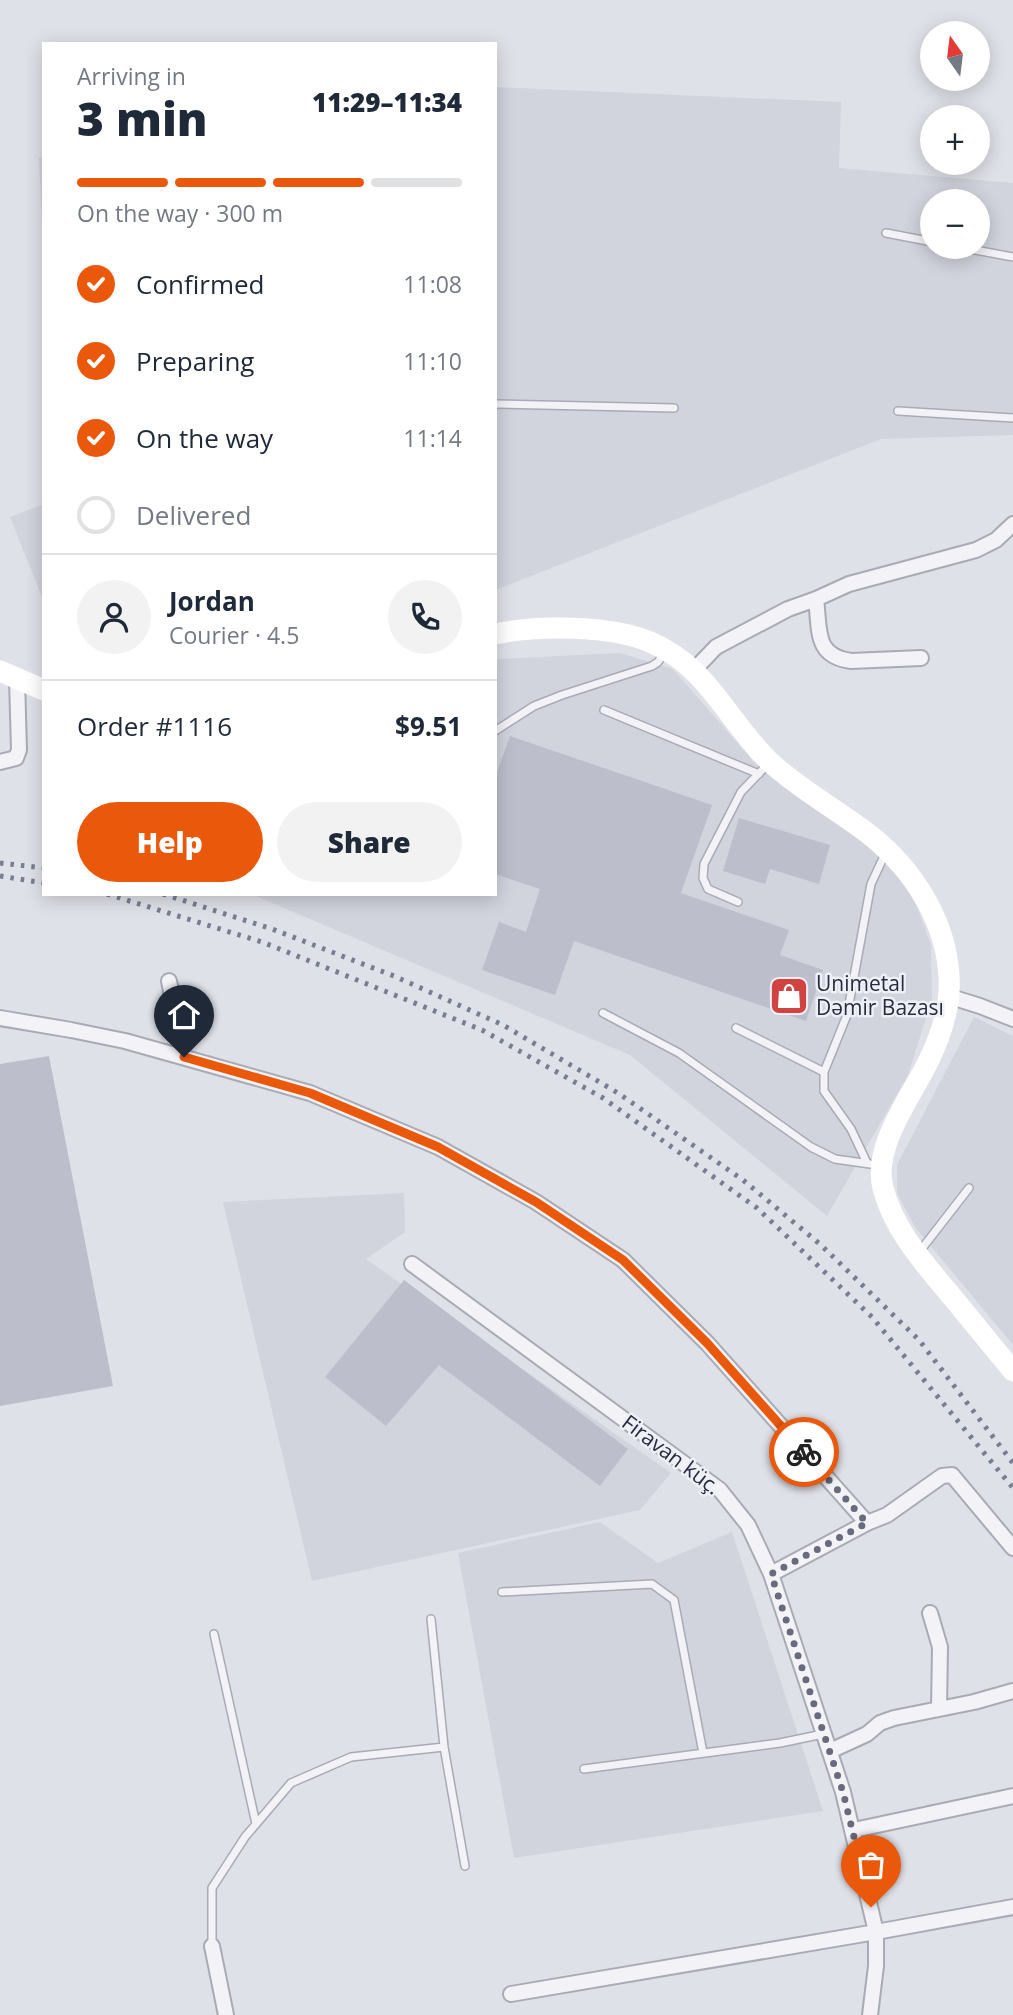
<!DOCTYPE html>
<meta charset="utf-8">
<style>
:root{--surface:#fff;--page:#f2f2f3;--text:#1f2937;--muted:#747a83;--line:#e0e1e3;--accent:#ea580c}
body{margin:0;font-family:"Open Sans",sans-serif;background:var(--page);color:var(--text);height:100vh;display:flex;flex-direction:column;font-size:26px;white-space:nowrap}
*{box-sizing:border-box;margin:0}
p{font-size:23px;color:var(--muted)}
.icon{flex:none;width:38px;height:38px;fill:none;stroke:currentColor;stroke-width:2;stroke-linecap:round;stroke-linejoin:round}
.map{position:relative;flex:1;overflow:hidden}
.panel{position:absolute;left:42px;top:42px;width:455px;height:854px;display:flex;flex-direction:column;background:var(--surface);border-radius:0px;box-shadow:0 4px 18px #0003}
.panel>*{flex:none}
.needle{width:46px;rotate:346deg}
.tools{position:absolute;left:920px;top:21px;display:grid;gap:14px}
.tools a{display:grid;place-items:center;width:70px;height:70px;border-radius:50%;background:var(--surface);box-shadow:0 4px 18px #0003;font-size:35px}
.pin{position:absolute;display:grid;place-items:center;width:60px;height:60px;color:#fff;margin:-72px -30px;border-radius:50% 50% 50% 0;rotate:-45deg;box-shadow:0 0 7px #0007}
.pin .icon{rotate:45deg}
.courier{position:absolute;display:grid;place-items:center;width:70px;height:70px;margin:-35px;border:5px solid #ea580c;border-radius:50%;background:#fff;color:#222;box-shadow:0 2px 9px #0007}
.summary em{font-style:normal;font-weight:800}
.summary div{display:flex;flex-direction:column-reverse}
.summary{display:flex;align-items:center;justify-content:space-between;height:119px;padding:0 35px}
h1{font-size:46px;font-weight:800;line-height:52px}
.bar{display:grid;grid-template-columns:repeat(4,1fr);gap:10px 7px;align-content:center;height:84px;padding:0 35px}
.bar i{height:9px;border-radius:5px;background:var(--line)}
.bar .current{background:var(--accent)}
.bar p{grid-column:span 4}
.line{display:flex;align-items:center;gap:18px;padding:0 35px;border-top:2px solid var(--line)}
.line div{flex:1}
.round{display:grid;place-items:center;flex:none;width:74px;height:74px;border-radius:37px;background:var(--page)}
ol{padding:0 35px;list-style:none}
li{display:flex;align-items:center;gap:21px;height:77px}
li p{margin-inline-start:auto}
li .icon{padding:7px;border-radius:50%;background:var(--accent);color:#fff;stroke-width:4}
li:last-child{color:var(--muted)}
li i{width:38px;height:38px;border:4px solid var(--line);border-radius:50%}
.primary-button{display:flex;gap:14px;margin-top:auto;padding:14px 35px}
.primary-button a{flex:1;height:80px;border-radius:42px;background:var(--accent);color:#fff;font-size:28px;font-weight:800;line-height:80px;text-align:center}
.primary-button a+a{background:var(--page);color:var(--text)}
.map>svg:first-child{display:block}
.built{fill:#d1d3dd;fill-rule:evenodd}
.building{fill:#bcbfcb}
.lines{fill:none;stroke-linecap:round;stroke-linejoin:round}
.service-casing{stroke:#a8abb6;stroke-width:10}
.minor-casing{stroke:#a8abb6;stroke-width:18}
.service{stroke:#f2f2f7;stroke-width:7}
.minor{stroke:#f2f2f7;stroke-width:14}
.secondary{stroke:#fff;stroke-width:21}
.rail{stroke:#787e92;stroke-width:5;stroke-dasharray:3.5 7;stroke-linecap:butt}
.done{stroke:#676b7b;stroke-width:7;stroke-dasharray:0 12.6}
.route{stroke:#ea580c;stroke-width:9}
.labels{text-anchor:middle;stroke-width:5;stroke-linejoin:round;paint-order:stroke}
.poi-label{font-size:21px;fill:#272c40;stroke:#eef0f6;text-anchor:start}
.street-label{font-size:21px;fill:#272c40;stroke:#eef0f6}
</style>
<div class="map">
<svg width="1013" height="2015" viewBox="0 0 1013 2015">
<rect width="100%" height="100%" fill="#dfe1e8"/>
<path class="built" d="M495,87L841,102L839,168L1013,183V435L881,439L495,590ZM933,201H978V247H933Z
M44,156V270L39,158Z
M44,504V602L10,517Z
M620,653L673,669L753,761L870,848L911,890L931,945L932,999L908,1075L827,1216L630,1055L251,894H495V661L500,659Z
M974,1017L1013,1036V1345L915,1227L897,1193V1165Z
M404,1193L405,1232L366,1259L671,1473L640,1510L312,1581L223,1202Z
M600,1522L658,1563L732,1532L823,1811L514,1858L458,1553Z"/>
<path class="building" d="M510,736L712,805L681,893L789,930L780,955L823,970L806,1021L574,941L555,995L482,970L499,922L526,932L540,889L495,874V778Z
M739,818L830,845L819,884L770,869L765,884L723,871Z
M49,1056L113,1386L0,1406V1064Z
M404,1280L628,1449L600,1486L439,1365L386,1426L325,1377Z"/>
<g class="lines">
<g class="service-casing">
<path id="service" d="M886,233L933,242
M959,247L1013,257
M495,404L674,408
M898,411L1013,418
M604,710L759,774
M495,731L534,706L562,695L652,666L658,662L664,653
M738,902L708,889L703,878L704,864L741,792L767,765
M603,1013L679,1053L811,1147L835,1159L870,1164
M736,1028L824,1072
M867,1163L851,1129L824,1091V1072L847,1015L871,884L885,854
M920,1251L969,1188
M502,1592L652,1584L674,1600L703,1753
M431,1619L444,1747L465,1866
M214,1634L256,1824
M584,1769L780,1743L823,1734
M212,1946V1888L245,1837L291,1783L351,1757L444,1747"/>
</g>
<g class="minor-casing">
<path id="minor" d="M816,599C820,630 814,656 851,661L921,658
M694,670L716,647L788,609L816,599L849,584L976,550L996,540L1013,524
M0,762L16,758L19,750L17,679
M169,981L184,1057
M948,996L980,1006L1013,1019
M0,1018L71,1030L125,1041L310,1093L438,1147L536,1202L623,1260L707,1343L867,1523
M412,1264L720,1490L748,1525L771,1574L843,1792L876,1932V1966L870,2015
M771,1574L867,1523L887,1515L942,1476L952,1475L1013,1548
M930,1613L940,1647L939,1709
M830,1751L867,1734L880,1723L894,1718L974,1702L1013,1691
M854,1830L1013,1796
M212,1946L226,2015
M511,1994L876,1932L1013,1907"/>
</g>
<use href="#service" class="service"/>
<use href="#minor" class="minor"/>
<path class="secondary" d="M495,634C537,625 610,625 650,642C708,666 727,721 770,762C800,790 838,810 870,835C913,869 946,921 949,976C951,1004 941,1035 929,1060C912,1096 872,1146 883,1188C893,1228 922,1261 948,1292C970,1318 991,1345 1013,1371
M0,671L44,690"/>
<path class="rail" d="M0,863L44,868
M0,876L44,883
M107,894L262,942L482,1030L603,1098L757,1208L872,1317L1013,1488
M163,894L272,929L394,976L503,1025L618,1093L743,1180L821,1245L919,1340L1013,1463"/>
</g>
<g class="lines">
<path class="done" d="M804,1452L867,1523L771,1574L843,1792L871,1907"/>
<path class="route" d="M184,1057L310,1093L438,1147L536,1202L623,1260L707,1343L804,1452"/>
</g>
<defs>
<g id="shop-square" transform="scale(2.0125)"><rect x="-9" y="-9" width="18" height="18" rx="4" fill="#d04341" stroke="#eef0f6"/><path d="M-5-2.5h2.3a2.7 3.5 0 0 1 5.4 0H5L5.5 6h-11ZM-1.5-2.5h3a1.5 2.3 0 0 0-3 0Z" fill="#fff"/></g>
</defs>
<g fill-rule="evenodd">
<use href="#shop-square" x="789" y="996"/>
</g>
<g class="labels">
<g class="poi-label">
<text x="816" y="991">Unimetal<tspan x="816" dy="24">Dəmir Bazası</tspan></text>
</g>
<g class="street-label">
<text transform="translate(671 1455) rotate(37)" y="7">Firavan küç.</text>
</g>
</g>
</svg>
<div class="tools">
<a><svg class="needle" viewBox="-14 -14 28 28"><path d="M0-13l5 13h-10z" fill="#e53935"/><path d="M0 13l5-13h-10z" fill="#747a83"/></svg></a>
<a>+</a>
<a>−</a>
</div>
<div class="pin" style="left:871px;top:1907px;background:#ea580c"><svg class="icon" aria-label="bag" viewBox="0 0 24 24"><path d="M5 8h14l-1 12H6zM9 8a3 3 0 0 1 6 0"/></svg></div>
<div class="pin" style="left:184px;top:1057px;background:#1f2937"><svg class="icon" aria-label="home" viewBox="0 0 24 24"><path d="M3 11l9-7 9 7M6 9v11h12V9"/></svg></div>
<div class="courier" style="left:804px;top:1452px"><svg class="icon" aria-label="bike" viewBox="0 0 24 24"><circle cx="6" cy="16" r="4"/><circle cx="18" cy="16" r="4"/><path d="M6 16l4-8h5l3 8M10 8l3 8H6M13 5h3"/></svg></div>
<section class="panel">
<div class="summary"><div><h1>3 min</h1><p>Arriving in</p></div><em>11:29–11:34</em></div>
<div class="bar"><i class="current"></i><i class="current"></i><i class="current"></i><i></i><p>On the way · 300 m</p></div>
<ol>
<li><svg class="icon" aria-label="check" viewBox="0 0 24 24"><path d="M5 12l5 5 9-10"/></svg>Confirmed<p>11:08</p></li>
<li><svg class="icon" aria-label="check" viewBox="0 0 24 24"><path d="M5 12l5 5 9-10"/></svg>Preparing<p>11:10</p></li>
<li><svg class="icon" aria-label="check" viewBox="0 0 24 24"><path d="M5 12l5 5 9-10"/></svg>On the way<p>11:14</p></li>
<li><i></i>Delivered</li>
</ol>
<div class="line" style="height:126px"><a class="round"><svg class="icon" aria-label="person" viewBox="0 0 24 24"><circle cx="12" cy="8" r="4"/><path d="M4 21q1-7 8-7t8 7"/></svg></a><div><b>Jordan</b><p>Courier · 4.5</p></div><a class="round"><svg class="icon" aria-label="phone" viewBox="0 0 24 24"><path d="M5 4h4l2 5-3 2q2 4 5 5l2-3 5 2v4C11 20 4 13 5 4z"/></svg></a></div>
<div class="line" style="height:91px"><div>Order #1116</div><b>$9.51</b></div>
<div class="primary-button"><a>Help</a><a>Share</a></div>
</section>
</div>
